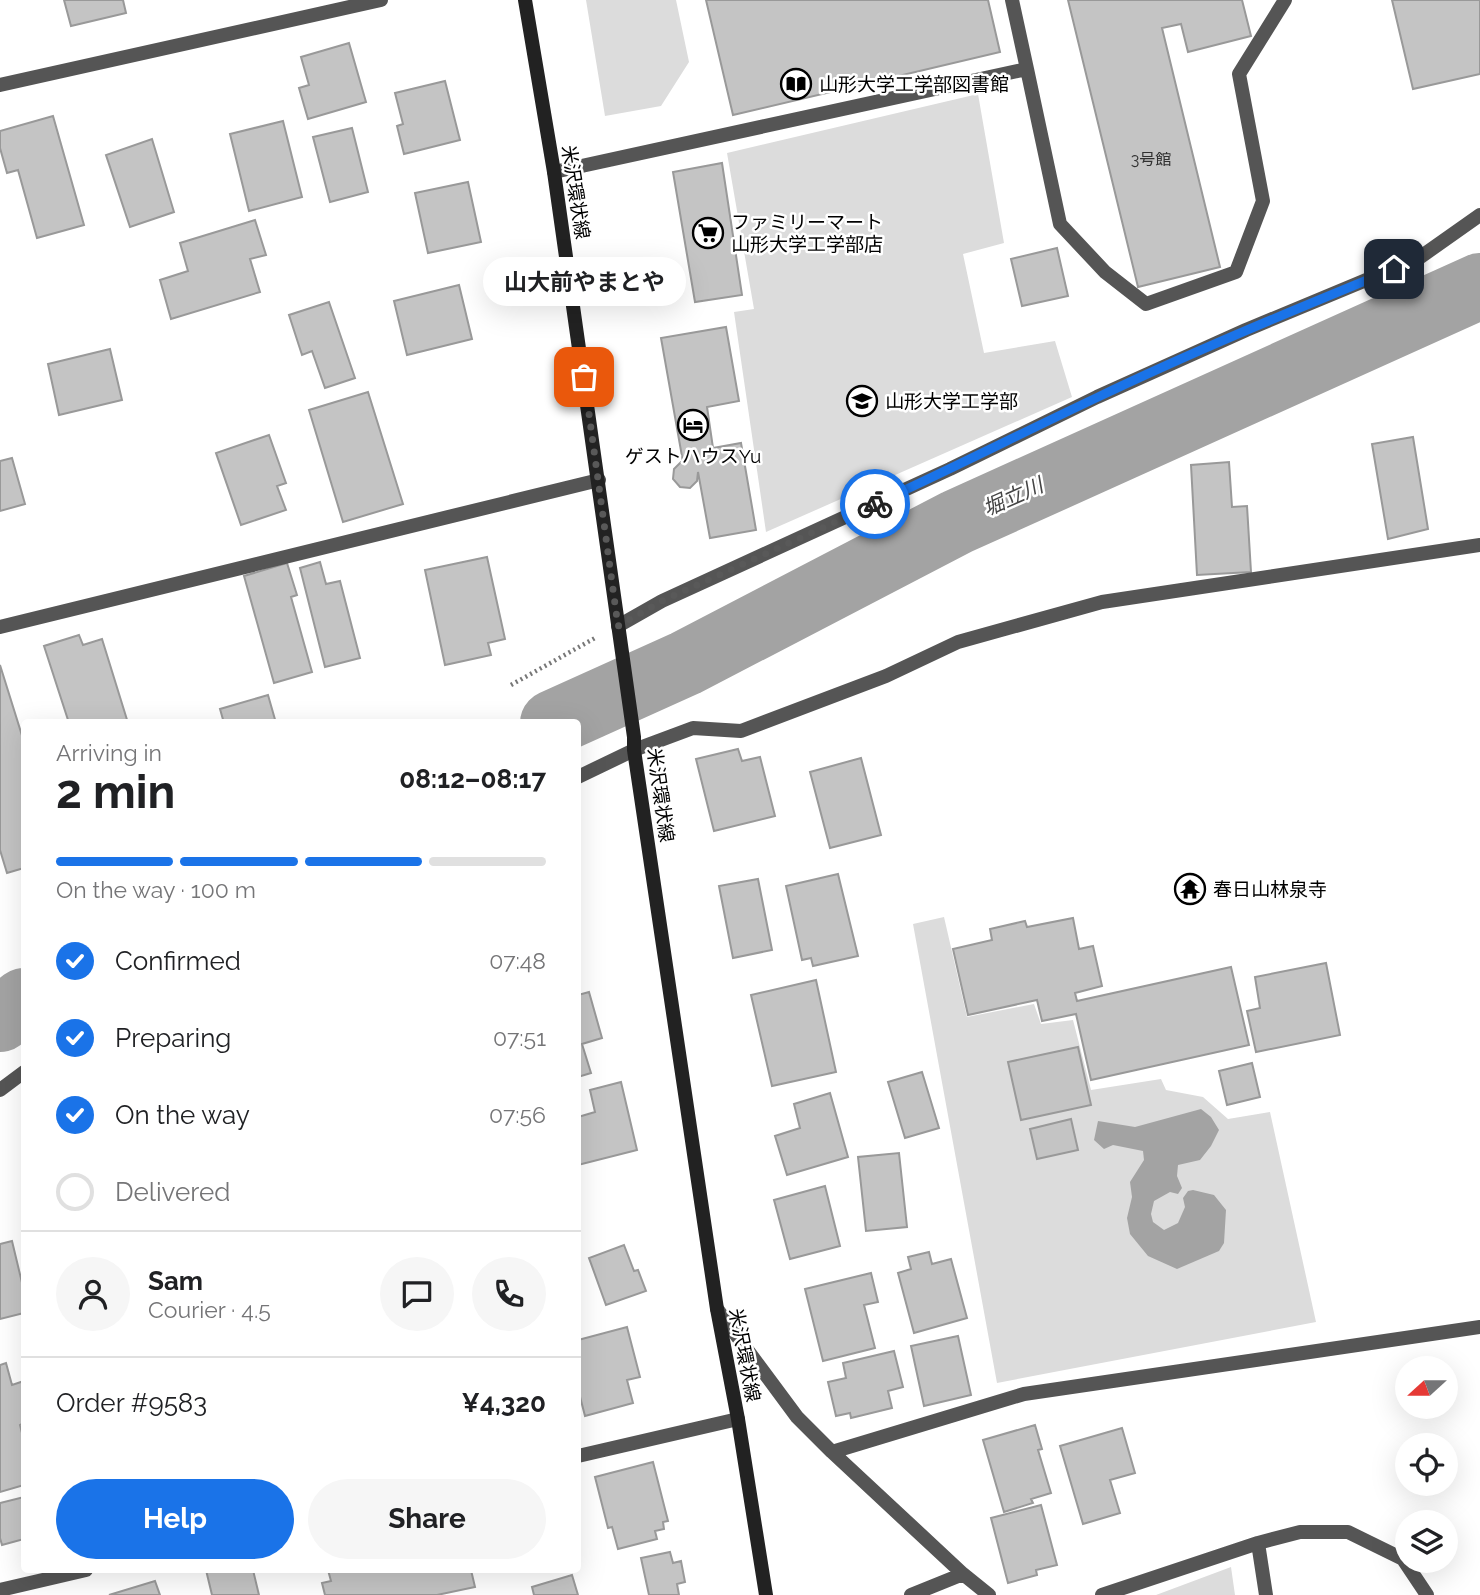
<!DOCTYPE html>
<meta charset="utf-8">
<style>
:root{--surface:#fff;--page:#f6f6f6;--text:#202124;--muted:#757577;--line:#e0e0e0;--accent:#1a73e8}
body{margin:0;font-family:Raleway,"Noto Sans JP",sans-serif;background:var(--page);color:var(--text);height:100vh;display:flex;flex-direction:column;font-size:26px;white-space:nowrap}
*{box-sizing:border-box;margin:0}
p{font-size:23px;color:var(--muted)}
.icon{flex:none;width:38px;height:38px;fill:none;stroke:currentColor;stroke-width:2;stroke-linecap:round;stroke-linejoin:round}
.map{position:relative;flex:1;overflow:hidden}
.panel{position:absolute;left:21px;top:719px;width:560px;height:854px;display:flex;flex-direction:column;background:var(--surface);border-radius:7px;box-shadow:0 7px 28px #0002}
.panel>*{flex:none}
.needle{width:46px;rotate:249deg}
.controls{position:absolute;left:1395px;top:1356px;display:grid;gap:14px}
.controls a{display:grid;place-items:center;width:63px;height:63px;border-radius:50%;background:var(--surface);box-shadow:0 7px 28px #0002;font-size:35px}
.pin{position:absolute;display:grid;place-items:center;width:60px;height:60px;color:#fff;margin:-30px;border-radius:14px;box-shadow:0 4px 10px #0006}
.courier{position:absolute;display:grid;place-items:center;width:70px;height:70px;margin:-35px;border:5px solid #1a73e8;border-radius:50%;background:#fff;color:#222;box-shadow:0 2px 9px #0007}
.bubble{position:absolute;height:49px;border-radius:24px;background:var(--surface);box-shadow:0 7px 28px #0002;font-size:23px;font-weight:700;line-height:49px;text-align:center}
.headline em{font-style:normal;font-weight:700}
.headline div{display:flex;flex-direction:column-reverse}
.headline{display:flex;align-items:center;justify-content:space-between;height:119px;padding:0 35px}
h1{font-size:46px;font-weight:700;line-height:52px}
.bar{display:grid;grid-template-columns:repeat(4,1fr);gap:10px 7px;align-content:center;height:84px;padding:0 35px}
.bar i{height:9px;border-radius:5px;background:var(--line)}
.bar .on{background:var(--accent)}
.bar p{grid-column:span 4}
.line{display:flex;align-items:center;gap:18px;padding:0 35px;border-top:2px solid var(--line)}
.line div{flex:1}
.round{display:grid;place-items:center;flex:none;width:74px;height:74px;border-radius:37px;background:var(--page)}
ol{padding:0 35px;list-style:none}
li{display:flex;align-items:center;gap:21px;height:77px}
li p{margin-inline-start:auto}
li .icon{padding:7px;border-radius:50%;background:var(--accent);color:#fff;stroke-width:4}
li:last-child{color:var(--muted)}
li i{width:38px;height:38px;border:4px solid var(--line);border-radius:50%}
.primary-button{display:flex;gap:14px;margin-top:auto;padding:14px 35px}
.primary-button a{flex:1;height:80px;border-radius:42px;background:var(--accent);color:#fff;font-size:28px;font-weight:700;line-height:80px;text-align:center}
.primary-button a+a{background:var(--page);color:var(--text)}
.map>svg:first-child{display:block}
.green{fill:#dcdcdc}
.water{fill:#a3a3a3}
.lines{fill:none;stroke-linecap:round;stroke-linejoin:round}
.river{stroke:#a3a3a3;stroke-width:66}
.building{fill:#c4c4c4;stroke:#999;stroke-width:2}
.path{stroke:#777;stroke-width:4.5;stroke-dasharray:2 3.5;stroke-linecap:butt}
.service{stroke:#555;stroke-width:14}
.minor{stroke:#555;stroke-width:14}
.secondary{stroke:#222;stroke-width:14}
.done{stroke:#595959;stroke-width:7;stroke-dasharray:0 12.6}
.route{stroke:#1a73e8;stroke-width:9}
.labels{text-anchor:middle;stroke-width:5;stroke-linejoin:round;paint-order:stroke}
.number-label{font-size:16px;fill:#313131}
.poi-label{font-size:19px;fill:#000;stroke:#fff;text-anchor:start}
.street-label{font-size:19px;fill:#000;stroke:#fff}
.water-label{font-size:21px;font-style:italic;fill:#444;stroke:#fff}
</style>
<div class="map">
<svg width="1480" height="1595" viewBox="0 0 1480 1595">
<rect width="100%" height="100%" fill="#fff"/>
<path class="green" d="M586,0H676L689,62L661,106L605,116Z
M978,94L1004,243L963,254L984,353L1055,341L1072,397L766,532L734,312L754,309L727,153Z
M944,917L967,1017L1034,1004L1041,1024L1073,1020L1091,1090L1161,1079L1166,1090L1203,1097L1228,1119L1270,1112L1316,1322L997,1383L913,924Z
M1231,1567L1235,1595H1156Z"/>
<path class="water" d="M1201,1109L1211,1117L1219,1130L1211,1146L1200,1160L1178,1165L1177,1176L1182,1188L1178,1194L1170,1192L1154,1201L1151,1214L1153,1222L1164,1230L1178,1223L1185,1207L1183,1198L1188,1191L1193,1190L1214,1195L1226,1210L1224,1243L1219,1251L1177,1269L1148,1256L1130,1234L1127,1218L1132,1197L1130,1182L1144,1160L1143,1151L1113,1145L1104,1149L1094,1140L1098,1121L1135,1127Z"/>
<g class="lines">
<path class="river" d="M553,723L686,663L957,522L1480,286
M0,1019L24,1001"/>
</g>
<path class="building" d="M64,0H123L126,13L71,26Z
M706,0H988L1000,52L733,115Z
M1068,0H1242L1251,36L1188,52L1181,24L1162,28L1220,267L1138,287Z
M1392,0H1480V74L1413,89Z
M349,43L366,102L308,119L299,88L309,85L301,57Z
M445,81L460,140L404,154L397,126L403,124L395,93Z
M53,116L84,225L37,238L18,170L7,173L0,148V131Z
M283,121L302,197L249,211L230,134Z
M352,128L368,192L330,202L313,137Z
M152,139L174,212L130,227L106,155Z
M722,163L742,295L695,302L673,172Z
M468,182L481,242L428,253L415,193Z
M255,220L266,255L250,259L260,292L171,319L160,280L188,271L180,243Z
M1057,248L1068,296L1022,306L1011,259Z
M459,285L472,339L407,355L394,301Z
M329,302L355,378L325,388L312,351L302,355L289,315Z
M726,327L739,401L707,407L713,448L741,443L756,530L710,538L698,472L697,481L690,488L680,487L673,479L674,469L681,462H683L661,338Z
M110,349L122,400L59,415L48,364Z
M368,392L403,504L343,522L309,410Z
M269,435L286,483L277,486L286,510L241,525L216,453Z
M1413,437L1428,529L1388,539L1372,444Z
M12,458L25,504L0,511V461Z
M1229,462L1232,507L1247,506L1251,572L1197,575L1191,465Z
M487,557L505,639L488,643L491,655L445,665L425,570Z
M320,562L326,584L340,581L360,658L325,667L300,568Z
M287,563L297,595L291,597L312,672L274,683L244,576Z
M79,635L83,645L102,639L128,723H69L44,646Z
M0,665L24,742V868L7,873L0,850Z
M268,695L276,723H224L220,709Z
M738,749L742,761L760,757L775,816L714,831L696,759Z
M861,758L881,835L830,848L810,772Z
M838,874L858,956L813,966L811,958L802,960L786,886Z
M758,879L772,950L733,958L719,886Z
M1073,918L1079,949L1093,946L1102,986L1075,993L1077,1001L1231,967L1249,1045L1091,1080L1076,1014L1042,1021L1037,1000L968,1015L953,949L992,940L990,929L1025,921L1027,927Z
M1326,963L1340,1035L1256,1052L1247,1011L1260,1008L1255,977Z
M816,980L836,1072L772,1086L751,995Z
M589,992L602,1038L582,1044L591,1073L578,1077V995Z
M1078,1047L1091,1105L1021,1120L1008,1062Z
M1252,1063L1260,1097L1227,1105L1219,1071Z
M922,1072L939,1128L905,1138L888,1082Z
M621,1082L637,1150L578,1165V1117L595,1112L590,1090Z
M830,1093L848,1157L787,1175L775,1136L800,1128L794,1104Z
M1071,1119L1078,1150L1037,1159L1030,1129Z
M899,1153L907,1227L866,1231L858,1157Z
M825,1186L840,1246L790,1259L774,1200Z
M12,1241L24,1291V1313L0,1319V1244Z
M624,1245L634,1271L638,1270L646,1291L606,1305L589,1258Z
M929,1252L932,1264L951,1259L967,1318L914,1333L898,1273L911,1269L908,1257Z
M871,1273L878,1302L864,1305L875,1348L823,1361L805,1289Z
M627,1327L640,1377L627,1380L633,1403L585,1416L578,1389V1340Z
M958,1336L971,1395L924,1406L911,1346Z
M894,1351L903,1387L888,1391L892,1408L851,1418L850,1413L836,1416L828,1382L846,1378L843,1363Z
M6,1363L12,1385L24,1381V1423L20,1425L22,1433H24V1485L0,1492V1365Z
M1035,1425L1042,1449L1038,1450L1051,1493L1031,1499L1033,1503L1004,1512L983,1440Z
M1122,1428L1135,1473L1110,1480L1120,1513L1083,1524L1060,1446Z
M653,1462L668,1521L663,1522L664,1529L655,1531L657,1539L618,1549L612,1527L608,1528L595,1477Z
M24,1497V1539L2,1545L0,1538V1503Z
M1041,1505L1057,1565L1036,1570L1037,1575L1008,1583L991,1518Z
M670,1552L673,1563L681,1561L685,1582L677,1584L679,1595H649L641,1558Z
M206,1570H253L259,1595H212Z
M328,1570H471L475,1587L437,1595H325L322,1583L331,1581Z
M572,1575L578,1595H534L532,1587Z
M155,1581L160,1595H109Z"/>
<g class="lines">
<path class="path" d="M511,685L595,638"/>
<path class="service" d="M1012,0L1027,69
M554,172L1027,69L1060,224L1105,272L1146,304L1236,272L1263,201L1239,74L1285,0
M1258,1543L1266,1595
M1102,1595L1258,1543L1300,1532H1348L1403,1559L1427,1595"/>
<path class="minor" d="M0,85L381,0
M618,626L662,601L950,469L1097,397L1246,330L1419,258L1480,215
M0,627L599,480
M578,777L634,750L693,728L741,731L886,676L958,642L1102,602L1480,545
M0,1090L24,1072
M717,1309L797,1417L832,1452L963,1574L989,1595
M832,1452L1024,1394L1480,1327
M578,1456L738,1419
M0,1590L86,1570
M911,1595L963,1574"/>
<path class="secondary" d="M525,0L554,172L634,737V750L717,1309L738,1419L766,1595"/>
</g>
<g class="lines">
<path class="done" d="M584,377L618,626L662,601L875,504"/>
<path class="route" d="M875,504C949,470 1022,433 1096,398C1194,351 1294,310 1394,269"/>
</g>
<defs>
<g id="library-ring" transform="scale(1.575)"><circle r="9.5" fill="#fff" stroke="#000" stroke-width="1.5"/><path d="M-6-4Q-3-5.5-.7-3.5V5Q-3 3-6 4ZM6-4Q3-5.5 .7-3.5V5Q3 3 6 4Z" fill="#000"/></g>
<g id="supermarket-ring" transform="scale(1.575)"><circle r="9.5" fill="#fff" stroke="#000" stroke-width="1.5"/><path d="M-6-5.5h2.5l.6 2H6L4.5 2H-2.5L-4.4-4H-6ZM-1.5 3.2a1.3 1.3 0 1 0 .1 0ZM3 3.2a1.3 1.3 0 1 0 .1 0Z" fill="#000"/></g>
<g id="university-ring" transform="scale(1.575)"><circle r="9.5" fill="#fff" stroke="#000" stroke-width="1.5"/><path d="M0-5L7-2L0 1L-7-2ZM-4 1L0 2.5L4 1V4Q0 6-4 4Z" fill="#000"/></g>
<g id="hotel-ring" transform="scale(1.575)"><circle r="9.5" fill="#fff" stroke="#000" stroke-width="1.5"/><path d="M-6-4.5h1.5V1H6V5H4.5V3h-9V5H-6ZM-4 0a1.8 1.8 0 1 1 3.6 0ZM.5 0V-2.5h3Q6-2.5 6 0Z" fill="#000"/></g>
<g id="temple-ring" transform="scale(1.575)"><circle r="9.5" fill="#fff" stroke="#000" stroke-width="1.5"/><path d="M0-6L5-2H3V0L6.5 2.5H4V6H1.5V3h-3V6H-4V2.5H-6.5L-3 0V-2H-5Z" fill="#000"/></g>
</defs>
<g fill-rule="evenodd">
<use href="#library-ring" x="796" y="84"/>
<use href="#supermarket-ring" x="708" y="233"/>
<use href="#university-ring" x="862" y="401"/>
<use href="#hotel-ring" x="693" y="425"/>
<use href="#temple-ring" x="1190" y="889"/>
</g>
<g class="labels">
<g class="number-label">
<text x="1151" y="165">3号館</text>
</g>
<g class="poi-label">
<text x="819" y="91">山形大学工学部図書館</text>
<text x="731" y="229">ファミリーマート<tspan x="731" dy="22">山形大学工学部店</tspan></text>
<text x="885" y="408">山形大学工学部</text>
<text x="693" y="463" text-anchor="middle">ゲストハウスYu</text>
<text x="1213" y="896">春日山林泉寺</text>
</g>
<g class="street-label">
<text transform="translate(576 192) rotate(81)" y="7">米沢環状線</text>
<text transform="translate(661 795) rotate(82)" y="7">米沢環状線</text>
<text transform="translate(745 1355) rotate(79)" y="7">米沢環状線</text>
</g>
<g class="water-label">
<text transform="translate(1013 497) rotate(-24)" y="7">堀立川</text>
</g>
</g>
</svg>
<div class="controls">
<a><svg class="needle" viewBox="-14 -14 28 28"><path d="M0-13l5 13h-10z" fill="#e53935"/><path d="M0 13l5-13h-10z" fill="#757577"/></svg></a>
<a><svg class="icon" aria-label="locate" viewBox="0 0 24 24"><circle cx="12" cy="12" r="6"/><path d="M12 2v4M12 18v4M2 12h4M18 12h4"/></svg></a>
<a><svg class="icon" aria-label="layers" viewBox="0 0 24 24"><path d="M12 4l9 5-9 5-9-5zM3 14l9 5 9-5"/></svg></a>
</div>
<div class="pin" style="left:584px;top:377px;background:#ea580c"><svg class="icon" aria-label="bag" viewBox="0 0 24 24"><path d="M5 8h14l-1 12H6zM9 8a3 3 0 0 1 6 0"/></svg></div>
<div class="pin" style="left:1394px;top:269px;background:#1f2937"><svg class="icon" aria-label="home" viewBox="0 0 24 24"><path d="M3 11l9-7 9 7M6 9v11h12V9"/></svg></div>
<div class="courier" style="left:875px;top:504px"><svg class="icon" aria-label="bike" viewBox="0 0 24 24"><circle cx="6" cy="16" r="4"/><circle cx="18" cy="16" r="4"/><path d="M6 16l4-8h5l3 8M10 8l3 8H6M13 5h3"/></svg></div>
<div class="bubble" style="left:483px;top:257px;width:203px">山大前やまとや</div>
<section class="panel">
<div class="headline"><div><h1>2 min</h1><p>Arriving in</p></div><em>08:12–08:17</em></div>
<div class="bar"><i class="on"></i><i class="on"></i><i class="on"></i><i></i><p>On the way · 100 m</p></div>
<ol>
<li><svg class="icon" aria-label="check" viewBox="0 0 24 24"><path d="M5 12l5 5 9-10"/></svg>Confirmed<p>07:48</p></li>
<li><svg class="icon" aria-label="check" viewBox="0 0 24 24"><path d="M5 12l5 5 9-10"/></svg>Preparing<p>07:51</p></li>
<li><svg class="icon" aria-label="check" viewBox="0 0 24 24"><path d="M5 12l5 5 9-10"/></svg>On the way<p>07:56</p></li>
<li><i></i>Delivered</li>
</ol>
<div class="line" style="height:126px"><a class="round"><svg class="icon" aria-label="person" viewBox="0 0 24 24"><circle cx="12" cy="8" r="4"/><path d="M4 21q1-7 8-7t8 7"/></svg></a><div><b>Sam</b><p>Courier · 4.5</p></div><a class="round"><svg class="icon" aria-label="chat" viewBox="0 0 24 24"><path d="M4 5h16v11H9l-5 4z"/></svg></a><a class="round"><svg class="icon" aria-label="phone" viewBox="0 0 24 24"><path d="M5 4h4l2 5-3 2q2 4 5 5l2-3 5 2v4C11 20 4 13 5 4z"/></svg></a></div>
<div class="line" style="height:91px"><div>Order #9583</div><b>¥4,320</b></div>
<div class="primary-button"><a>Help</a><a>Share</a></div>
</section>
</div>
